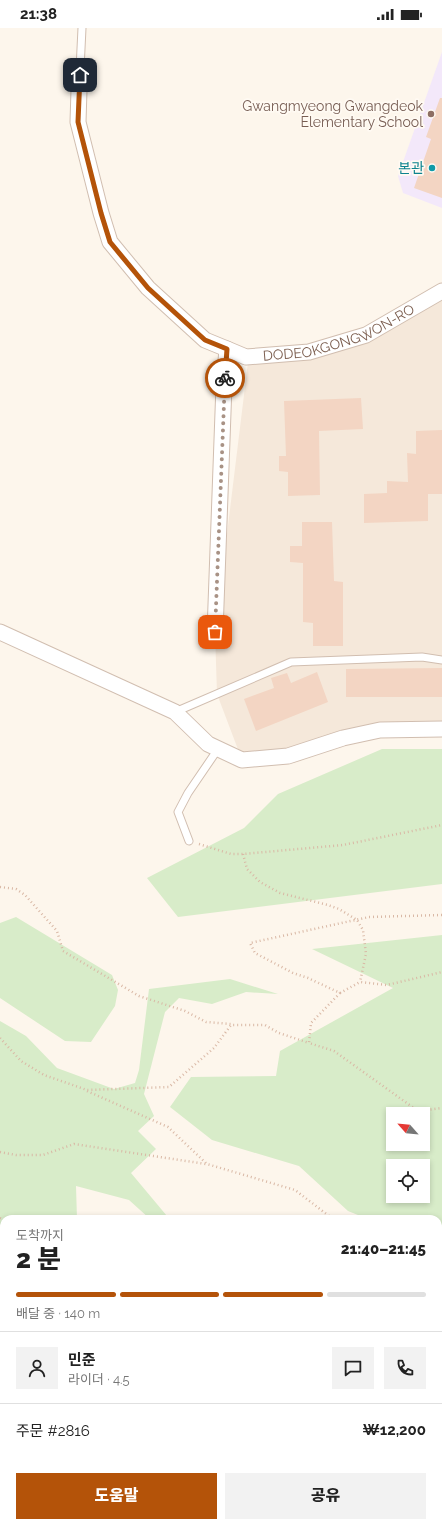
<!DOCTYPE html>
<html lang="ko">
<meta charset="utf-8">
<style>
:root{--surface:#fff;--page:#f2f2f2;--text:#222;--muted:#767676;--line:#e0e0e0;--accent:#b45309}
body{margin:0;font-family:Raleway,"Noto Sans KR",sans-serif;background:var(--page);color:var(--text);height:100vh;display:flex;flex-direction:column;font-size:15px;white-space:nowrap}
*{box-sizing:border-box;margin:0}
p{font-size:13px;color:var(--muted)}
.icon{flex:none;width:22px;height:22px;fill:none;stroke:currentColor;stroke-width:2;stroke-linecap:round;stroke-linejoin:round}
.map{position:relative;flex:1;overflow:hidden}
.panel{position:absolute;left:0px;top:1187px;width:442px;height:312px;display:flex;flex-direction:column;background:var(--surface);border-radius:12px 12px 0 0;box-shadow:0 2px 6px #0003}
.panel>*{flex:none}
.needle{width:26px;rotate:297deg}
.controls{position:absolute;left:386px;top:1079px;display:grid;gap:8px}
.controls a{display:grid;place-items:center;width:44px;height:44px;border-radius:0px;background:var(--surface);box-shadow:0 2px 6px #0003;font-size:20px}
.pin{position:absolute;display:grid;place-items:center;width:34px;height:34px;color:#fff;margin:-17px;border-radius:8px;box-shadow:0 2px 6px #0006}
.courier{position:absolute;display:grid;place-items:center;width:40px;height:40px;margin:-20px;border:3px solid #b45309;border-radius:50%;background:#fff;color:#222;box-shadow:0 1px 5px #0007}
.overview em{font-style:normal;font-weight:800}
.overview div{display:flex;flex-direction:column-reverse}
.overview{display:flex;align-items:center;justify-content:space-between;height:68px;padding:0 16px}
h1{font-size:26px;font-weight:800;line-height:30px}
.bar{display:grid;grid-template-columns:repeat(4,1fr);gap:6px 4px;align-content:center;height:48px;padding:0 16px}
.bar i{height:5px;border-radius:3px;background:var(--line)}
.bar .on{background:var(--accent)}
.bar p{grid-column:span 4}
.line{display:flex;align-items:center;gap:10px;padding:0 16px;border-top:1px solid var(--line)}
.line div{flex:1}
.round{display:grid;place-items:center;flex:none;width:42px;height:42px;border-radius:0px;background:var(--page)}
.primary-button{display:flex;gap:8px;margin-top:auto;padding:8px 16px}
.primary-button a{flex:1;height:46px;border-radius:0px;background:var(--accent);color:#fff;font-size:16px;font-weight:800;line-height:46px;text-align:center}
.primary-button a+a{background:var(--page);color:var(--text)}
.status{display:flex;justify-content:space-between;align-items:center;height:28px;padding:0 20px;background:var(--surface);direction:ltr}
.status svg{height:11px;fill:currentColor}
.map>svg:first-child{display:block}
.residential{fill:#f5e8da}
.education{fill:#f3e8fa}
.green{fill:#d8ecc9;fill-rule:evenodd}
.building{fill:#f3d5c3}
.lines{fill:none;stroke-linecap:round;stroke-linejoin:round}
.lane-casing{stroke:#d1beb0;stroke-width:9}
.street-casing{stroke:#d1beb0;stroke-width:17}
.path{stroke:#d9b8a5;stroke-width:2.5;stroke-dasharray:1 3;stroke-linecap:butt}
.lane{stroke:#fff;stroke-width:7}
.street{stroke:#fff;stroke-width:15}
.done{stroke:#a89285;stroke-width:4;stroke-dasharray:0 7.2}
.route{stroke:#b45309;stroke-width:5}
.education-dot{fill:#8d6e63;stroke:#fffaf3;stroke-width:1.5}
.culture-dot{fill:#0f9aa8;stroke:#fffaf3;stroke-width:1.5}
.labels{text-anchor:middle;stroke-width:3.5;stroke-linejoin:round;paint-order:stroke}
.education-label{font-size:14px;fill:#785e54;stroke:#fffaf3;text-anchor:end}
.culture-label{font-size:14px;fill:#0d838f;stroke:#fffaf3;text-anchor:end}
.street-label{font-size:14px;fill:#7a5c4d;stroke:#fffaf3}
</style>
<div class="status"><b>21:38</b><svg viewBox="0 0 49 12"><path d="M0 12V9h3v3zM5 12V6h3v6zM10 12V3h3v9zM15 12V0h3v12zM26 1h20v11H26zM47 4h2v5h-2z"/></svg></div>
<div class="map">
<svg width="442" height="1499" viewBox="0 0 442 1499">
<rect width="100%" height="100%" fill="#fdf6ec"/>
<path class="residential" d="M442,263V701L380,702L242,732L217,666L215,604L249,326L309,324L366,307Z
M0,1349L4,1371V1495L1,1499Z"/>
<path class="education" d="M442,24V180L403,165L398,148Z"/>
<path class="green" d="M382,721H442V856L178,889L147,850L244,800L278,766Z
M16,889L112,947L118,962L115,978L91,1014L65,1013L0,970V895Z
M442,907V1221L438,1219V1191H368L348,1183L299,1138L212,1112L170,1079L191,1049L276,1048L280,1023L393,960L312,921ZM393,1086H423V1116H393ZM393,1138H423V1168H393Z
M230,951L278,966L246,964L212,976L179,970L165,984L144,1066L154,1088L138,1103L156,1121L131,1145L167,1188V1191H150L129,1172L76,1158L77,1191H4V1329L0,1327V993L26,1008L57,1040L114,1061L135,1055L139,1042L149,961Z
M442,1306V1499H49L51,1495H438V1309Z"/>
<path class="building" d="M440,70H442V170L414,160L431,111L426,109Z
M361,370L363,401L319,403L320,467L288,468V444L279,443V428H286L284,373Z
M442,402V466H428V493L364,495V466L387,465V453L408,454L407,425L416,426V403Z
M302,494H332L334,553L343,554V618H313V595L303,594V535L290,534V518H302Z
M442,640V669H346V641Z
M317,644L328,674L256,703L244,671L274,660L271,650L287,645L291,655Z"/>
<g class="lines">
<g class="lane-casing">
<path id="lane" d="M79,62L82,0
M175,684L291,634L422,629L442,632
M189,813L178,784L188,765L218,721
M22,1499L26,1495"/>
</g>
<g class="street-casing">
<g id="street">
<path d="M79,62L78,94L101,185L110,214L148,260L205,312L227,321"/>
<path d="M0,604L175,684L208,716L242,732L288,728L343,710L380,702L442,701"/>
<path id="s1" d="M215,604L224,357L227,321L246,329L309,324L366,307L442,263"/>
</g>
</g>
<path class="path" d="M199,816L231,826H243L343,817L442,797
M243,826L247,841L260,854L280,865L328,877L339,881L357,892L363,902L366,926L360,954
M0,859L16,861L25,867L57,903L63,923L139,968L185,983L206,994L231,996
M442,887L369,889L250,915L255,925L293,945L308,950L340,965L311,995L309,1015L334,1023L418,1083L442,1080
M340,965L360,954L387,957L442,944
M0,1010L21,1033L44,1047L87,1062L169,1059L214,1020L231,997H265L279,1005L309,1015
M87,1063L168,1099L207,1136L295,1162L333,1191
M0,1124L16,1127H43L74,1116L206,1136
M0,1190L4,1192
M438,1278L442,1277
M269,1499L270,1495"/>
<use href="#lane" class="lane"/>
<use href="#street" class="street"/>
</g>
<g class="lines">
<path class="done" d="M215,604L225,350"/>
<path class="route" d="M80,47L78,94L101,185L110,214L148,260L194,302L205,312L227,321L225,350"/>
</g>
<circle class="education-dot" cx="431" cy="86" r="4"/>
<circle class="culture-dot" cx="432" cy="140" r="4"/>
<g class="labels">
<g class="education-label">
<text x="423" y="83">Gwangmyeong Gwangdeok<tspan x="423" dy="16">Elementary School</tspan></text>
</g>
<g class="culture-label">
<text x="424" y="145">본관</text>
</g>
<g class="street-label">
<text dy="5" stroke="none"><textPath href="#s1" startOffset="401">DODEOKGONGWON-RO</textPath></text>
</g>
</g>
</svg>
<div class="controls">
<a><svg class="needle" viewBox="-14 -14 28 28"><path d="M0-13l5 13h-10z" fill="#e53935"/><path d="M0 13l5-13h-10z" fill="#767676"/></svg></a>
<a><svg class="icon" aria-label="locate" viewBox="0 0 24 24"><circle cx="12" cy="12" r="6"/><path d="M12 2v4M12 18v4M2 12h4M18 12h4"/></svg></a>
</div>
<div class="pin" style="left:215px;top:604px;background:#ea580c"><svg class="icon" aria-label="bag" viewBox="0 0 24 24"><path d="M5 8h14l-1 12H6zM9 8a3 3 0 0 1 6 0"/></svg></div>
<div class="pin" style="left:80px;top:47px;background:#1f2937"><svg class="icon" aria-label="home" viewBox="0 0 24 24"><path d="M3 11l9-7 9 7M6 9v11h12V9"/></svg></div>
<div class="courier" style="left:225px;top:350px"><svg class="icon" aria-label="bike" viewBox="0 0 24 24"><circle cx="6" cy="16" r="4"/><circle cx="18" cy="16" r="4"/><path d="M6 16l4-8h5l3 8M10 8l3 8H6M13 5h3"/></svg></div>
<section class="panel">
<div class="overview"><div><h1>2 분</h1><p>도착까지</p></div><em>21:40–21:45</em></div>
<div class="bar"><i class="on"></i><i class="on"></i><i class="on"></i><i></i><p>배달 중 · 140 m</p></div>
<div class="line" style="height:72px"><a class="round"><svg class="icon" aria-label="person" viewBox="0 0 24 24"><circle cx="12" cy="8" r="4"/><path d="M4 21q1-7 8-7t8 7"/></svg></a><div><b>민준</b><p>라이더 · 4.5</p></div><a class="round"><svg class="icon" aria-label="chat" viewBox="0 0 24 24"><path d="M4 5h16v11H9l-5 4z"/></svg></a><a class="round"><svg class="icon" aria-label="phone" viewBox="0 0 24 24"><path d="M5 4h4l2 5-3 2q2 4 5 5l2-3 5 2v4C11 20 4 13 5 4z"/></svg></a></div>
<div class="line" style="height:52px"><div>주문 #2816</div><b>₩12,200</b></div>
<div class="primary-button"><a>도움말</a><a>공유</a></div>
</section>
</div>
